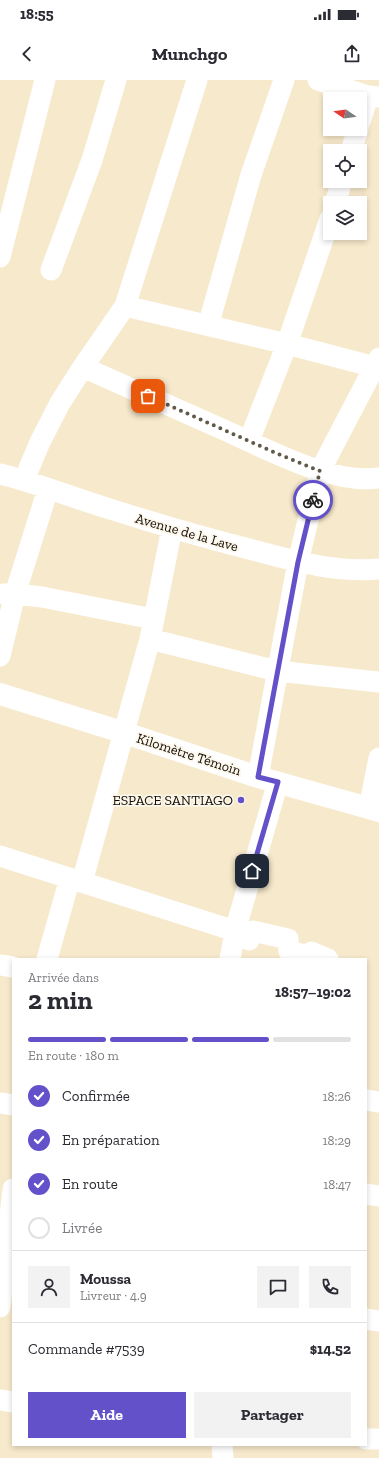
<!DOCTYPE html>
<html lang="fr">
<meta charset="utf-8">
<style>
:root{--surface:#fff;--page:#f2f2f3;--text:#2b2b33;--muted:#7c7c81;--line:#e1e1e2;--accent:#6351ca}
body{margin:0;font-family:"Zilla Slab",serif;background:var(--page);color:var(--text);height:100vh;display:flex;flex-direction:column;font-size:15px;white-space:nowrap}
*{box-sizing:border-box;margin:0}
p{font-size:13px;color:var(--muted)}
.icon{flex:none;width:22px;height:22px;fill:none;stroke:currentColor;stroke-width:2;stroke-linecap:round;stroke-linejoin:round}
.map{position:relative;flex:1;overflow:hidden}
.drawer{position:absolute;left:12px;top:878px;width:355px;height:488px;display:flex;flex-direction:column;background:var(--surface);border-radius:0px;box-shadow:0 2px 6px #0003}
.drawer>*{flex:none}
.needle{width:26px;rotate:283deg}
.fabs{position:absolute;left:323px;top:12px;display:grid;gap:8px}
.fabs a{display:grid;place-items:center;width:44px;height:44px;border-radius:0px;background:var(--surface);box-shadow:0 2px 6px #0003;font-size:20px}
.pin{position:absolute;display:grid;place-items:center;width:34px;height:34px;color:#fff;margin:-17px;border-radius:8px;box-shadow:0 2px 6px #0006}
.courier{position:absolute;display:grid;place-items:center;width:40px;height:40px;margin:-20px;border:3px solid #6351ca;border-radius:50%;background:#fff;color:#222;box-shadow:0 1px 5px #0007}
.summary em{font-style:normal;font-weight:700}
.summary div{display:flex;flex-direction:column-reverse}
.summary{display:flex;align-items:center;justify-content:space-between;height:68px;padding:0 16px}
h1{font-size:26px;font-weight:700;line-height:30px}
.bar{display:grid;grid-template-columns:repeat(4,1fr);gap:6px 4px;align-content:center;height:48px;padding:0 16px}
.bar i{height:5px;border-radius:3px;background:var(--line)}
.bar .on{background:var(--accent)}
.bar p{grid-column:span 4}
.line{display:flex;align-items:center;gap:10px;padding:0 16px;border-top:1px solid var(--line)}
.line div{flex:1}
.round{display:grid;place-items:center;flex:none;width:42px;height:42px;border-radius:0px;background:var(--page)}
ol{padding:0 16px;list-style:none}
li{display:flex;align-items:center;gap:12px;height:44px}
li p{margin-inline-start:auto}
li .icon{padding:4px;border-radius:50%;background:var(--accent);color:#fff;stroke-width:4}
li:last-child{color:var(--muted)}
li i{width:22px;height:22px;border:2px solid var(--line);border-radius:50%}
.cta{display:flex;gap:8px;margin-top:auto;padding:8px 16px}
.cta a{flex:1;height:46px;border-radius:0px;background:var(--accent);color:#fff;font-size:16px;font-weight:700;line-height:46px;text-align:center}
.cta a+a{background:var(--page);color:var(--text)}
.status{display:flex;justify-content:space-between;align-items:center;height:28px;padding:0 20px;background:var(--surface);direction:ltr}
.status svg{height:11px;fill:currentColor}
header{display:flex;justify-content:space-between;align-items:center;height:52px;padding:0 16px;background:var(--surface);font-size:18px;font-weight:700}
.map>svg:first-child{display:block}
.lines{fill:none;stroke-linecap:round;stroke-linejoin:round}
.minor{stroke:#fff;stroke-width:21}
.major{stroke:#fff;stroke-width:22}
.done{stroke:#615949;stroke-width:4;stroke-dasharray:0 7.2}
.route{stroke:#6351ca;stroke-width:5}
.poi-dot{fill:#6351ca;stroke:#fdf7eb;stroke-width:1.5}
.labels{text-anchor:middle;stroke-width:3.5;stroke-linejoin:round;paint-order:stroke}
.street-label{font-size:14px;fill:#100b03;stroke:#fdf7eb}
.poi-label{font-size:14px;fill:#100b03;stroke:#fdf7eb;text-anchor:end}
</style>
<div class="status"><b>18:55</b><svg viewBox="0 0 49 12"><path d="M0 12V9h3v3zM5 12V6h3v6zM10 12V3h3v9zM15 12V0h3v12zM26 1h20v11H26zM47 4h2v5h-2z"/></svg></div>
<header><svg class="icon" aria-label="back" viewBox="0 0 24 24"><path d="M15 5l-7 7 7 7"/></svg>Munchgo<svg class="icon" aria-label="share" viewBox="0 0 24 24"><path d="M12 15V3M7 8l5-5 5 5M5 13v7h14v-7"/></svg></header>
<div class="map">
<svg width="379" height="1378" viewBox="0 0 379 1378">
<rect width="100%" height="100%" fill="#f7e9cb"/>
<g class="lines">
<path class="minor" d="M318,0L368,16L379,17
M360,42L368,16
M351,71L358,49
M335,123L342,101
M0,177L45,0
M51,190L92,80L116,0
M125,226L287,264L375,287
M208,246L251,95L284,0
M83,287C129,308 175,328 222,349C265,368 331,405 379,398
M249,361L287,264L330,139
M0,394C37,403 73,418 110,429C157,444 205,458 253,470C294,481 336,493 379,489
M24,400L40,362L60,323L83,287L125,226L197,0
M3,514H15L42,517L153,539
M150,559L277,591L379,602
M0,576L15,514L48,409
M258,697L298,482L320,391L379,278
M369,728L379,678
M0,776L235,851L249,860L253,851L288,859L289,871L308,876L311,872L328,879
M82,802L150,559L172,448
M47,879L70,798
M230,879L235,851L278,702
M0,885L13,887
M366,1020L379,1022
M0,1023L13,1025
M366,1114L379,1116
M0,1227L13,1109
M366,1239L379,1241
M0,1320L13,1322
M366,1359H379
M222,1365L223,1378"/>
<path class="major" d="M0,614L125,653L258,697L379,731"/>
</g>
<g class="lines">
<path class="done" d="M148,316L278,374L320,391L313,420"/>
<path class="route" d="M252,791L278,702L258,697L298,482L313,420"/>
</g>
<circle class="poi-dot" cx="241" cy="720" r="4"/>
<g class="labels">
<g class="street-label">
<text transform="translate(187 452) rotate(16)" y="5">Avenue de la Lave</text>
<text transform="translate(189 674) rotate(18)" y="5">Kilomètre Témoin</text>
</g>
<g class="poi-label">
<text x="233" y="725">ESPACE SANTIAGO</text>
</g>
</g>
</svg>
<div class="fabs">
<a><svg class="needle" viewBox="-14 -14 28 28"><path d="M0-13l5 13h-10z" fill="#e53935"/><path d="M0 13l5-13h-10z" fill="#7c7c81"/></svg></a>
<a><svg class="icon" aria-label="locate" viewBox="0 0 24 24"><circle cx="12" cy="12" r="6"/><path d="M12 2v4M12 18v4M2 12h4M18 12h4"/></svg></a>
<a><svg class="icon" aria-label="layers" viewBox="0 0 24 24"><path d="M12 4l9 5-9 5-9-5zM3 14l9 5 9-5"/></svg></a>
</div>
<div class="pin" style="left:148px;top:316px;background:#ea580c"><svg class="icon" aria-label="bag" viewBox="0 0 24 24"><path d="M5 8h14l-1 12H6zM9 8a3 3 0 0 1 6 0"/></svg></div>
<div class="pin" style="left:252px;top:791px;background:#1f2937"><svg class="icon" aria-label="home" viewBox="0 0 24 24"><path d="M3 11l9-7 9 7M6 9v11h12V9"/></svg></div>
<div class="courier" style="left:313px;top:420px"><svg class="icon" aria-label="bike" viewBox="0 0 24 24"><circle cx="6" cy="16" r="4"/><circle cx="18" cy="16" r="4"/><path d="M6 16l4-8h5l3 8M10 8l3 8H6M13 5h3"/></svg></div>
<section class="drawer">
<div class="summary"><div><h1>2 min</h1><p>Arrivée dans</p></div><em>18:57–19:02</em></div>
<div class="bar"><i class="on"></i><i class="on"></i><i class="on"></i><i></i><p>En route · 180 m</p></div>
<ol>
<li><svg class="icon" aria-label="check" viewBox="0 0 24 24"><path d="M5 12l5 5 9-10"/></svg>Confirmée<p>18:26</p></li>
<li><svg class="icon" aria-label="check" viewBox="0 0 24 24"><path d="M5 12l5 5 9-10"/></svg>En préparation<p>18:29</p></li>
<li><svg class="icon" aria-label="check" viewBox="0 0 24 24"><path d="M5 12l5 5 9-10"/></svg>En route<p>18:47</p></li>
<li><i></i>Livrée</li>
</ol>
<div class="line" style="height:72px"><a class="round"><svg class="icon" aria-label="person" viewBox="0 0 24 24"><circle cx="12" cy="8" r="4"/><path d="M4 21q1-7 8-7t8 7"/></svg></a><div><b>Moussa</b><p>Livreur · 4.9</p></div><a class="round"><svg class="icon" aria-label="chat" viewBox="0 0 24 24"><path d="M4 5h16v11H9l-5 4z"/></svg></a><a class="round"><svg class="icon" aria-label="phone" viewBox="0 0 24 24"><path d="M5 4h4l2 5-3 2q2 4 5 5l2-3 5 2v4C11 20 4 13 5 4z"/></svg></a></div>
<div class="line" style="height:52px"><div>Commande #7539</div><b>$14.52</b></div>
<div class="cta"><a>Aide</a><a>Partager</a></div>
</section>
</div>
